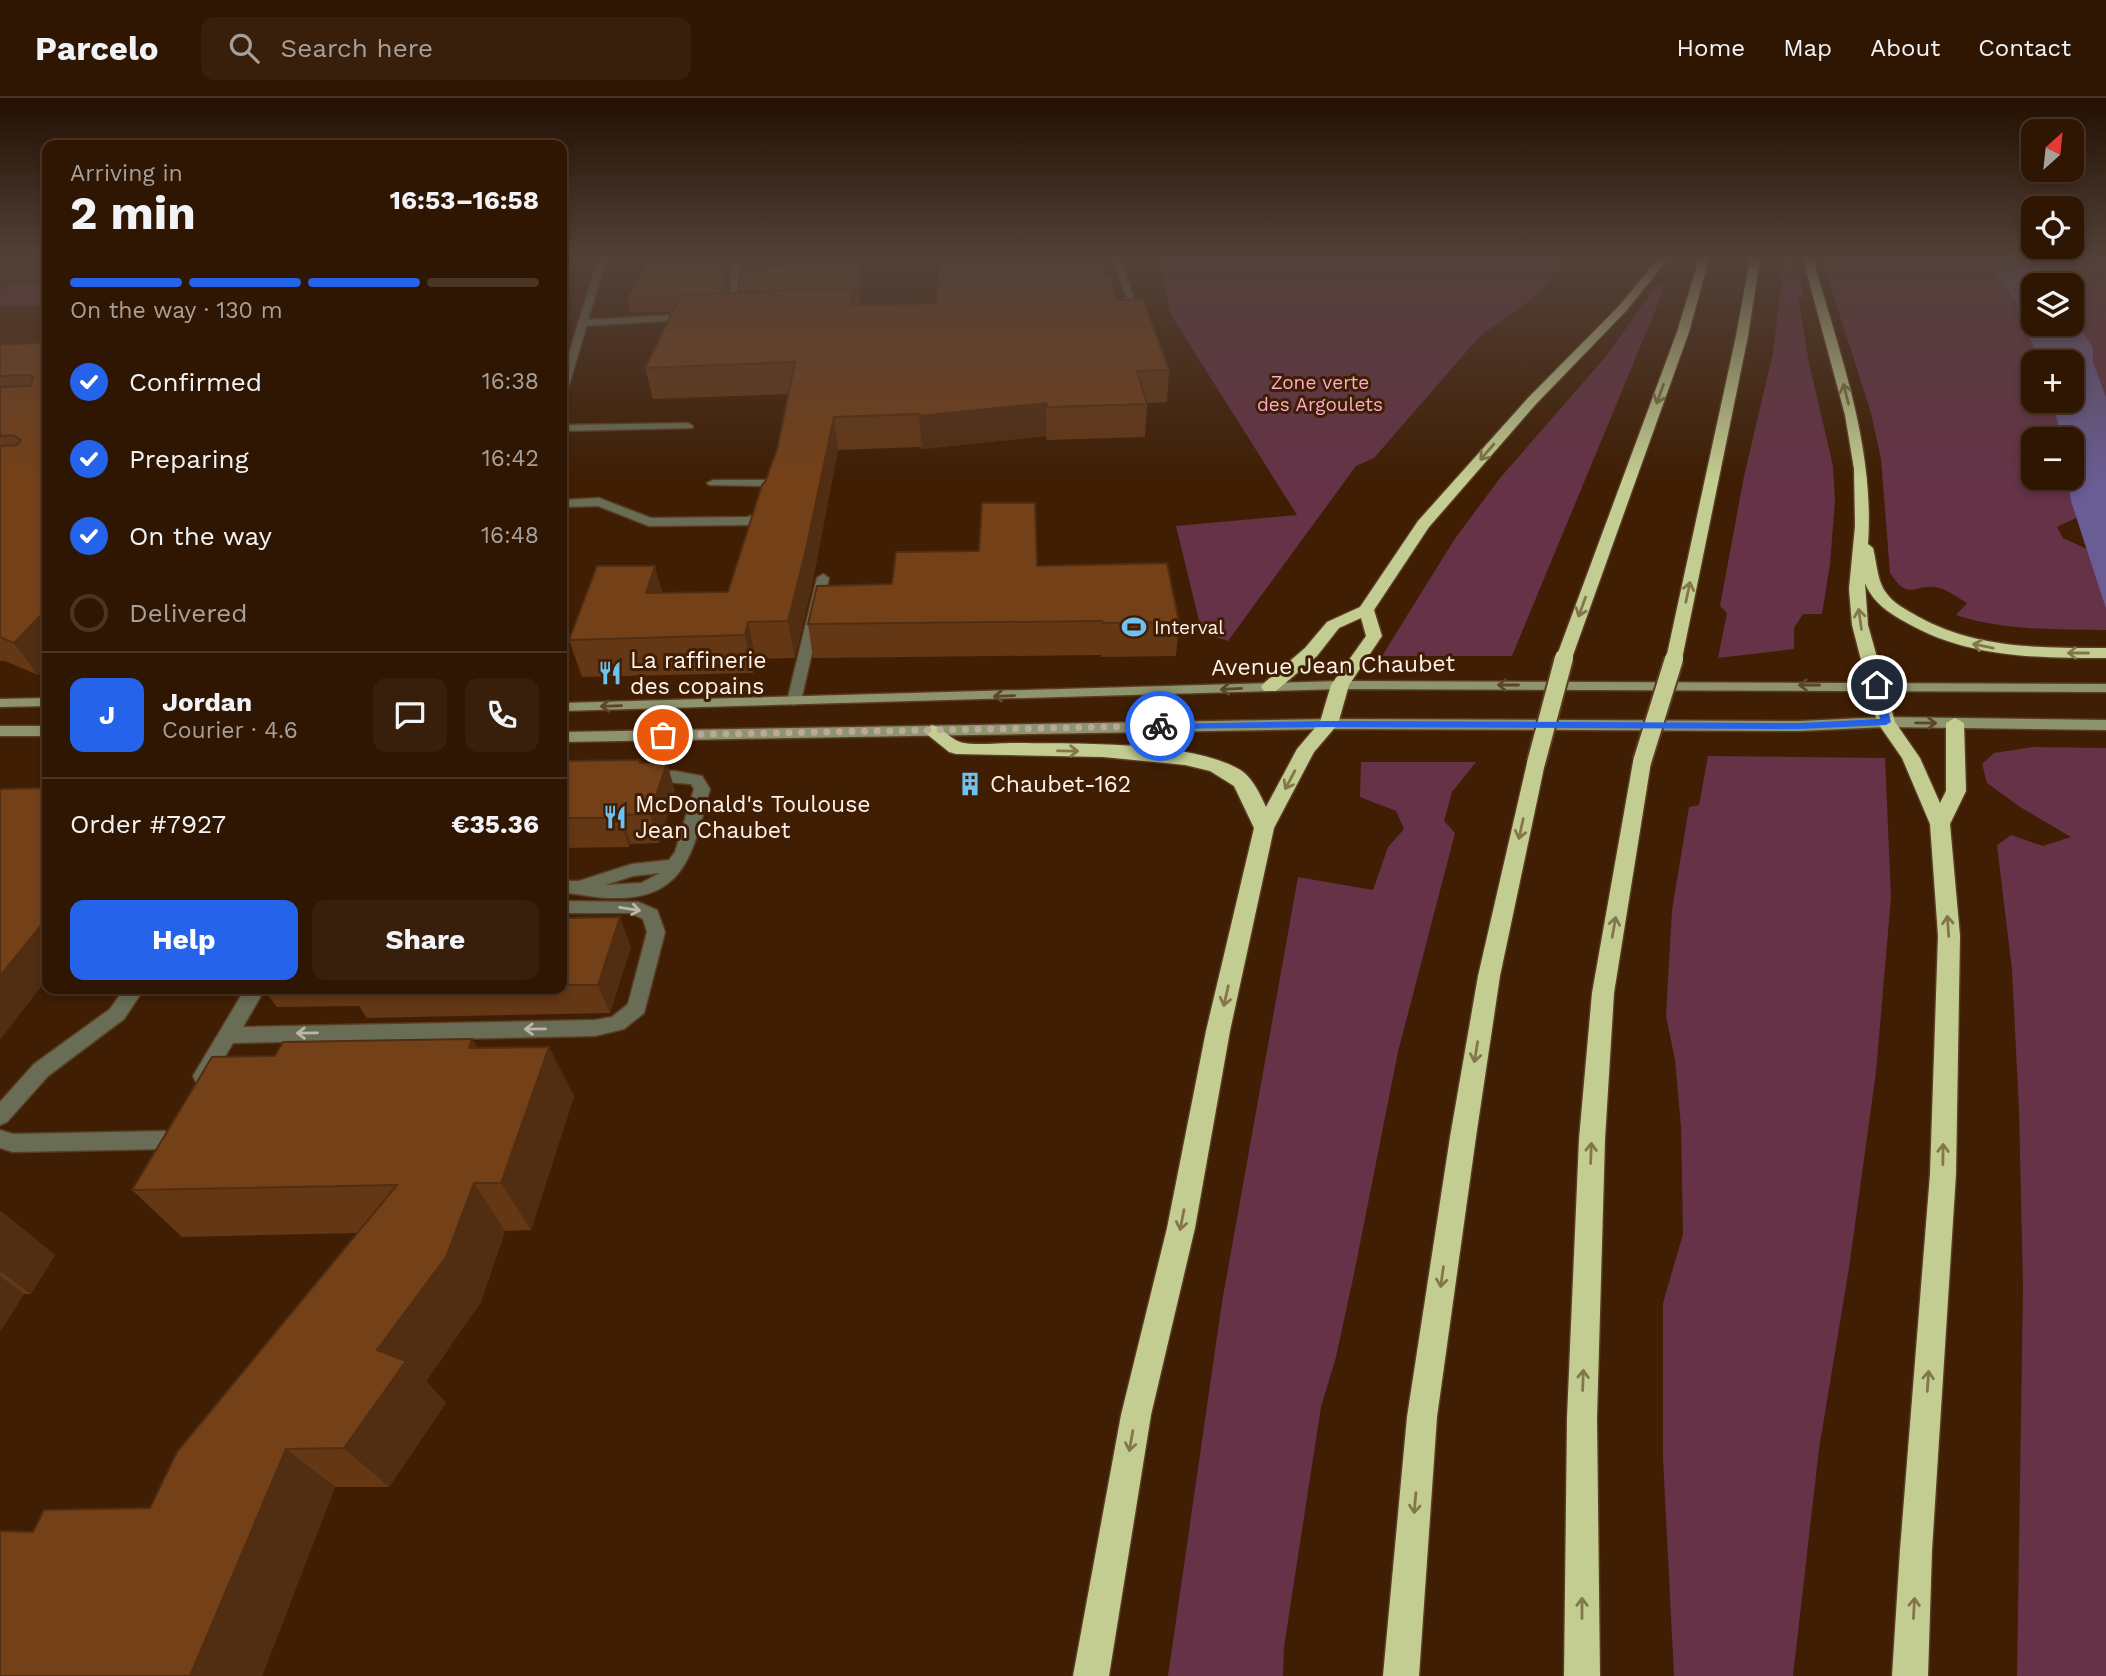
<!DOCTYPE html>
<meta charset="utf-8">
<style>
:root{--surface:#2f1602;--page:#371f0c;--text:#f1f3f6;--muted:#a79f99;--line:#4a3524;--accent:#2563eb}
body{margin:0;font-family:"Work Sans",sans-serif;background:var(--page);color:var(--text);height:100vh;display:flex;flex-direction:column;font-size:26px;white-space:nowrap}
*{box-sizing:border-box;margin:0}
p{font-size:23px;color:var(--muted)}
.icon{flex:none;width:38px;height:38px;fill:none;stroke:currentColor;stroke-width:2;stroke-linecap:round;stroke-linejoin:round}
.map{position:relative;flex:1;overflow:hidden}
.side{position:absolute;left:42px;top:42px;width:525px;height:854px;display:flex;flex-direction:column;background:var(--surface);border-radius:14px;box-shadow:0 4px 10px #0003,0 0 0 2px var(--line)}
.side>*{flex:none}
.needle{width:46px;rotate:27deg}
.fabs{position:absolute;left:2021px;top:21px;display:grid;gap:14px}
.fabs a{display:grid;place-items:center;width:63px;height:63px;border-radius:14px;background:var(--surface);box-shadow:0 4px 10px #0003,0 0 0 2px var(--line);font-size:35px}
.pin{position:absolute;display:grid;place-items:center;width:60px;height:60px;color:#fff;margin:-30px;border:4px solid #fff;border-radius:50%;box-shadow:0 2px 7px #0007}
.courier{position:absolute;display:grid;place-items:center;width:70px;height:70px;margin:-35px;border:5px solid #2563eb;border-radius:50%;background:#fff;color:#222;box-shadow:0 2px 9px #0007}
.headline em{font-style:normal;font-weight:700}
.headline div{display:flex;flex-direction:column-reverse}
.headline{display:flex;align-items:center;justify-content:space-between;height:119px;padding:0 28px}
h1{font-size:46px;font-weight:700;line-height:52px}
.bar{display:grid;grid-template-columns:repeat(4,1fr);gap:10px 7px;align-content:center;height:84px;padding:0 28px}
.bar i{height:9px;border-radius:5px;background:var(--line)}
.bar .on{background:var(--accent)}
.bar p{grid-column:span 4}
.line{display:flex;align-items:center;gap:18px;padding:0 28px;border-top:2px solid var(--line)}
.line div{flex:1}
.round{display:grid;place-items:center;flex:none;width:74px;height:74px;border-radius:14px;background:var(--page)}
ol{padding:0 28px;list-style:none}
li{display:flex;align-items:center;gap:21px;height:77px}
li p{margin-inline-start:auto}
li .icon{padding:7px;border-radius:50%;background:var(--accent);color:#fff;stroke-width:4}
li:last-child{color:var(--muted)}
li i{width:38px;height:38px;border:4px solid var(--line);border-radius:50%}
.button{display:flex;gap:14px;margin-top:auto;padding:14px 28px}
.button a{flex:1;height:80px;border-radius:14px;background:var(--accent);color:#fff;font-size:28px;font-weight:700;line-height:80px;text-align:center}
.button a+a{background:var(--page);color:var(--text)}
header{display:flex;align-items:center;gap:42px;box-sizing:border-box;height:98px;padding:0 35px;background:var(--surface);border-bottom:2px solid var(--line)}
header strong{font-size:33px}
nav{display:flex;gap:38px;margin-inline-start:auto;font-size:24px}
.search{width:490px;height:63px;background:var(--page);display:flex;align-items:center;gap:18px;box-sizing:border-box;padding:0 24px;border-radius:14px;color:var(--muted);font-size:26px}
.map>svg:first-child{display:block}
.built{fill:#4a2303}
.green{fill:#653247}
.water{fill:#6a5c94}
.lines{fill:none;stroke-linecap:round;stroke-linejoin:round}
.service-casing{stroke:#5a3c23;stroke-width:3}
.tertiary-casing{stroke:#5a3c23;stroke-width:3}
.secondary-casing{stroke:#5a3c23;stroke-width:3}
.motorway-casing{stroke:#5a3c23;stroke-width:3}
.service{fill:#696d55;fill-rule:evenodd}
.tertiary{fill:#696d55;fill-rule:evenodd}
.secondary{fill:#8e946d;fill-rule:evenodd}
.motorway{fill:#c4cd91;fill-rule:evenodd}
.motorway-bridge-casing{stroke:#5a3c23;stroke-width:22;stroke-linecap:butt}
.motorway-bridge{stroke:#c4cd91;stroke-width:18}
.wall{fill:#643715}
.shaded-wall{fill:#512d11}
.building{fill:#744018;stroke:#512d11;stroke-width:2}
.oneway{stroke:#82764a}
.oneway2{stroke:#5b4728}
.oneway3{stroke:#bbb6a8}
.route{fill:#2563eb}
.done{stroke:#bba89a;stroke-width:7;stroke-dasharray:0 12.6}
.labels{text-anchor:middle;stroke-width:6;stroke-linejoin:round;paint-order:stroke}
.far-park-label{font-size:19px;fill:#f9adca;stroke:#3f1e03}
.far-poi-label{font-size:19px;fill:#fef2eb;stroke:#3f1e03;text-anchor:start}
.poi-label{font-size:23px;fill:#fef2eb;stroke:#3f1e03;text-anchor:start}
.street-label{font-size:23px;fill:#fef2eb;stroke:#3f1e03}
</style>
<header>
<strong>Parcelo</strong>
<div class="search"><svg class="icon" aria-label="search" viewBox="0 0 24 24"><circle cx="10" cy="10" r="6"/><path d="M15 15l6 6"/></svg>Search here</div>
<nav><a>Home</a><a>Map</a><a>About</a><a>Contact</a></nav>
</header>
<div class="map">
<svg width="2106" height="1578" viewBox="0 0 2106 1578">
<rect width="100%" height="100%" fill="#3f1e03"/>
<path class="built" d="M0,161H47V260L0,261Z"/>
<path class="green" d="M1158,161H1567L1536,198L1480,238L1374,360L1356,368L1228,543L1202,535L1176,428L1297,417L1171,217Z
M1784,161H1796L1804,199L1798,200L1809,265L1833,368L1835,403L1830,466L1822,516H1803L1794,530V551L1718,560L1727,515L1720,508L1744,378L1773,255Z
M1822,161H1984L2015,202L2039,264H2034V303H2052L2062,341H2034V380H2068L2076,420L2057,429L2063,440L2087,451L2106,511V532C2055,531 2004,533 1956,517L1967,505C1958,500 1945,490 1935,489C1913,486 1909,504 1890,475L1881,361L1871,315Z
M2029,161H2106V299L2093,264V250L2072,217V187H2052Z
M11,186H47V207H0V192Z
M1656,187L1664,188L1655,213L1512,558H1382L1454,442L1500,380L1608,256Z
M2033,649L2106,650V1578H2017L2023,1188L2019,1012L2012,872L1997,747L2011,737L2043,748L2071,739L2020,709L1987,685L1982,666L1994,655Z
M1708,658L1885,660L1891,799L1876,974L1849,1170L1819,1351L1793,1578H1674L1663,1360V1205L1683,1136L1681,1029L1675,962L1666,918L1672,812L1689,709L1699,707Z
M1361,664H1476L1452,694L1444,723L1455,735L1398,954L1354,1176L1336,1259L1321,1309L1284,1549L1283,1578H1168L1222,1204L1298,779L1373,792L1388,749L1404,731L1396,713L1360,699Z"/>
<path class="water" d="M1984,161H2029L2052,187H2034V226H2072V217L2093,250V264L2106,299V511L2071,403L2068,380H2072V341H2062L2052,303H2072V264H2039L2015,202Z"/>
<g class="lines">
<g class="service-casing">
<path id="service" d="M1113,161H1121L1135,204L1111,206L1107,203L1127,200Z
M736,163L740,165L737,217L733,220L729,217L732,165Z
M691,216L694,217V221L583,228L578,225L583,222Z
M688,325L693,328L692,330L562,333V327Z
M713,382H776L778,384L769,418L748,427L649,428L598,408L562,409V402L599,400L651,420L747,419L758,416L765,388L709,387L707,385Z
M823,476L829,480L801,603L794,607L787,603L817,480Z
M647,673H675L702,678L710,691C693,751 688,803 610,800C594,800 578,795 562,795V783H579L632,766L669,762L675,754L694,691L691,686L641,682L639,678ZM660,775L641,785L605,787L633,778Z
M562,803L638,804L657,812L665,834L644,915L624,931L595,938L233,945L210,984L203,986L196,984L193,978L245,891H265L243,929L595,922L612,919L628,906L647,834L643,821L630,815H562Z
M124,891H144L124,921L48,978L7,1024L0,1027V1004L34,966L110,911Z
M0,1032L13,1036L164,1033L172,1036L175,1042L172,1048L164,1051L13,1054L0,1050Z"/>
</g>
<g class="tertiary-casing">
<path id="tertiary" d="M598,161H606L567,294L562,297V278Z"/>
</g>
<g class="secondary-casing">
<path id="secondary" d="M1340,583L2106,586V594L1340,591L562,613V605Z
M47,600V608L0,609V601Z
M1886,619L2106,622V632L1886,629L1800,633L1329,631L562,644V634L1329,621L1800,623Z
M0,628H47V638H0Z"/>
</g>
<g class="motorway-casing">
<path id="motorway" d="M1658,161H1668L1627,212L1536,306L1429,429L1374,512L1382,538L1349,587L1338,626L1314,654L1274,730L1230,933L1195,1130L1151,1317L1109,1578H1073L1121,1317L1167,1130L1206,933L1254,730L1234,688L1210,673L1185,667L1103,659L956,656L949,654L923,633L932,627C943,630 949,640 960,644C971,648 1000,645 1013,645C1071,646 1194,642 1242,673C1253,681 1260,696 1266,709L1297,651L1320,624L1331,587L1366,538L1361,520L1339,530L1317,558L1276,593H1264L1261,589L1264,585L1305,550L1327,524L1360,509L1418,423L1528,300L1619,208Z
M1699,161H1709L1689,234L1572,560L1570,564H1558L1556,560L1677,234Z
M1750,161H1760L1748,238L1682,561L1674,566L1666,561L1736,238Z
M1803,161H1813C1839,254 1875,348 1868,446L1873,450C1877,465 1877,484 1887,496C1894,506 1907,512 1917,518C1976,551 2041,550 2106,550V560C2038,560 1968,560 1907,525C1889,515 1873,505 1865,485L1868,527L1895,624L1920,660L1940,705L1946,693V625L1955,620L1964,625L1966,693L1950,726L1960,838L1956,1076L1932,1452L1928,1578H1892L1900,1452L1930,1076L1938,838L1930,726L1902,660L1877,624L1852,527L1849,491L1855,428L1854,371L1845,317Z
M1642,658L1651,664L1614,895L1605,1041L1597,1320L1600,1578H1564L1567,1320L1579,1041L1592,895L1633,664Z
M1536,659L1545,665L1500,878L1476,1039L1437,1319L1419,1578H1383L1407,1319L1450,1039L1478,878L1527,665Z"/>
</g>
<use href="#service" class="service"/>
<use href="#tertiary" class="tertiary"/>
<use href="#secondary" class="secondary"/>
<use href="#motorway" class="motorway"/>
<g class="motorway-bridge-casing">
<path id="motorway-bridge" d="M1642,664L1674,561
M1536,665L1564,560"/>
</g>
<use href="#motorway-bridge" class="motorway-bridge"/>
</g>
<path class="wall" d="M644,161H734L729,165L728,195L739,194L741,176L740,163L735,161H864L859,207L936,205L1105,179L1117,202L1169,272L1167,304L1147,305L1145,339L1047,342L1046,338L922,351L921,349L838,352L811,492L795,560L756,561L753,575L582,579L569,542L662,495L728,494L777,352L789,296L653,301L645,270L673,214H630L627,201L648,166H646Z
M47,245V566L38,577L5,563H0V246Z
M1037,468L1179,524L1176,558L1101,559V557L813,560L808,526L892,486Z
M562,663L641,665L675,693L659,745L631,746L629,749L562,750Z
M562,820L631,849L610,915L367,920L359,908L277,909L263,891H562Z
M472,941L478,950L574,998L531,1132L505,1133L481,1204L426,1283L446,1305L389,1389H335L262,1578H0L33,1434L150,1410L357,1135L182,1139L132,1092L275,958Z
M0,1114H2L55,1157L31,1196H24L0,1234Z"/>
<path class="shaded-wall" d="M0,161H47V172L0,186Z
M726,161H734L729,165L727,213L724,200Z
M755,161H814L815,169L742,178L740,165Z
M861,161H864L859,208L857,195Z
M854,190L857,219L852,207Z
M1046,305V338L922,351L919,318Z
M834,319L838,352L811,492L795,560L788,523Z
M655,468L665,505L646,495Z
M47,511V566L38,577L14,545Z
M748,524L756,561L753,575L745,537Z
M667,665L675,693L659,745L650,716Z
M620,717L631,746L629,749L619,720Z
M620,819L631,849L610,915L598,887Z
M47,820V881L0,942V878Z
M472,941L501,990L469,950Z
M549,949L574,998L531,1132L501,1085Z
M474,1085L505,1133L481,1204L426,1283L446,1305L389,1389L344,1350L377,1252Z
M2,1114L55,1157L31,1196L0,1173V1116Z
M0,1178L24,1196L0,1234Z
M286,1351L335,1389L262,1578H190Z"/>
<path class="building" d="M651,161H726L724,195L681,197L679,200L627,201Z
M740,161H755L740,165Z
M819,161H861L857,195H855L854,190L739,194V177L758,171L818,164Z
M938,161H1099L1105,179L938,186Z
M1109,179L1117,202L1143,201L1169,272L1137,273L1147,306L1047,309L1046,305L919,318L918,316L834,319L805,456L788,523L748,524L745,537L569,542L597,468H655L646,495L728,494L762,387L765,384L777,352L795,264L645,270L681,197L854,190L852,207L936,205L937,186Z
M47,245V511L14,545L0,539V348L17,347L21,342L13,337L0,338V289L30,288L33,280L30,277L0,278V246Z
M982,405H1035L1037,468L1167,465L1179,524L1103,525L1102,523L808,526L817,488L892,486L896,454L979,453Z
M640,662V665H667L650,716L620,717L619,720H562V663Z
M47,690V820L0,878V691Z
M620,819L598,887H562V820Z
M472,941L469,950L549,949L501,1085H474L446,1159L377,1252L406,1263L344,1350L286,1351L190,1578H0V1433L33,1434L44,1412L150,1410L177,1354L397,1087L132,1092L212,959L275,958L283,944Z"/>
<defs><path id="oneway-shaft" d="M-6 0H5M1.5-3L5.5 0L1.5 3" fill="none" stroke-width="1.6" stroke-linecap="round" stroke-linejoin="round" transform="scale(1.75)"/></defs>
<g class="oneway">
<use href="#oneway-shaft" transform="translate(1660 296) rotate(110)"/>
<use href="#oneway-shaft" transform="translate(1846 296) rotate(-104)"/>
<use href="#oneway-shaft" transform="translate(1487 354) rotate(131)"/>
<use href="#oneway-shaft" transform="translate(1688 494) rotate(-78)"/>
<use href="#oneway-shaft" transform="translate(1582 509) rotate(110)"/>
<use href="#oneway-shaft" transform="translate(1860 521) rotate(-98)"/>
<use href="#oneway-shaft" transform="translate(1983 548) rotate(-168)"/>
<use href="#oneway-shaft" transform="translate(2078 555) rotate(-180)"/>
<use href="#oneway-shaft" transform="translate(1068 653) rotate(1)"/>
<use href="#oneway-shaft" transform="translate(1290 682) rotate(118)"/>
<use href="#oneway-shaft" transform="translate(1521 731) rotate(102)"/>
<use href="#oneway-shaft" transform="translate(1948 828) rotate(-94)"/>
<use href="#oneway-shaft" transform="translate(1614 829) rotate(-80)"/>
<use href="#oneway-shaft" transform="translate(1226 898) rotate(103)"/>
<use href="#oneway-shaft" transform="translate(1476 954) rotate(99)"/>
<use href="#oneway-shaft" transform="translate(1591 1055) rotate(-88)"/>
<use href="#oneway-shaft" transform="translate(1943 1056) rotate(-89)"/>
<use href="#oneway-shaft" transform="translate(1182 1122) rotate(101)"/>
<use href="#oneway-shaft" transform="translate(1442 1179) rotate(98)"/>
<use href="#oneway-shaft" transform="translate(1583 1282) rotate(-88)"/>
<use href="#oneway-shaft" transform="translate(1928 1283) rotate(-86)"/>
<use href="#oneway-shaft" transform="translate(1131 1343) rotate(100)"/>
<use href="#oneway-shaft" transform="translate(1415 1405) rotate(95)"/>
<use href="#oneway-shaft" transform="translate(1582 1510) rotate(-90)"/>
<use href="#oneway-shaft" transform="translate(1914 1510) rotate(-87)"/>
</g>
<g class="oneway2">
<use href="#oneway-shaft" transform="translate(1508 587) rotate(-180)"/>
<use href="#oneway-shaft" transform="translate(1809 587) rotate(-180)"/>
<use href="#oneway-shaft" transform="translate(1231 591) rotate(177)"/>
<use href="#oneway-shaft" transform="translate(1004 598) rotate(178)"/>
<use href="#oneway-shaft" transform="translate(611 608) rotate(178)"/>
<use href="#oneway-shaft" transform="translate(1926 625) rotate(1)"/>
</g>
<g class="oneway3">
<use href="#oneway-shaft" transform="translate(630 811) rotate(9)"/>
<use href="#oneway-shaft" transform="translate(535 931) rotate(179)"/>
<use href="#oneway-shaft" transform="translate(307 935) rotate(179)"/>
</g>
<linearGradient id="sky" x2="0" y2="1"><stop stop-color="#231002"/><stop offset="0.42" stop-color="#524139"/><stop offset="1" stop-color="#524139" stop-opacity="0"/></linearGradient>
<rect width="2106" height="382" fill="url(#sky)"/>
<path class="route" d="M1877,584L1882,587L1891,624L1886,627L1800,631L1329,629L1160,631L1156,628L1160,626L1329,623L1800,625L1880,621L1872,587Z"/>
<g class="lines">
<path class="done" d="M663,637L1160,628"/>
</g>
<defs>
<g id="stadium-bare" transform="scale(1.89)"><path d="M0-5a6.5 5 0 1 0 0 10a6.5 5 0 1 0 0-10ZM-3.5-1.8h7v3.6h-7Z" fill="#6cc3f2" stroke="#3f1e03" stroke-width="2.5" paint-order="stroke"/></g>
<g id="restaurant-bare" transform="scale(1.89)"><path d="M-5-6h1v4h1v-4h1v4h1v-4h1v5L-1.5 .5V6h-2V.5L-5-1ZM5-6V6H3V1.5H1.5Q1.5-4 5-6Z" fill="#6cc3f2" stroke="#3f1e03" stroke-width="2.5" paint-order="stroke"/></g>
<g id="building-bare" transform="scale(1.89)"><path d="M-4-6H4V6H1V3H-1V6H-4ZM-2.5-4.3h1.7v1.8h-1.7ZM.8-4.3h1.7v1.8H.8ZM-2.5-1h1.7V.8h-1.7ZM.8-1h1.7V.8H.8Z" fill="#6cc3f2" stroke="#3f1e03" stroke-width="2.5" paint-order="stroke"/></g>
</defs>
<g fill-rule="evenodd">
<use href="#stadium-bare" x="1134" y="529"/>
<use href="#restaurant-bare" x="610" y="575"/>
<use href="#building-bare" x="970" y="686"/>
<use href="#restaurant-bare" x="615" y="719"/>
</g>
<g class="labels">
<g class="far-park-label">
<text x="1320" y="291">Zone verte<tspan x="1320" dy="22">des Argoulets</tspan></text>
</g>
<g class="far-poi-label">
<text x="1154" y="536">Interval</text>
</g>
<g class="poi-label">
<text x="630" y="570">La raffinerie<tspan x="630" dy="26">des copains</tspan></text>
<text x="990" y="694">Chaubet-162</text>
<text x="635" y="714">McDonald's Toulouse<tspan x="635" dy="26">Jean Chaubet</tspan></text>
</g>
<g class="street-label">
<text transform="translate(1333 567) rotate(-1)" y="8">Avenue Jean Chaubet</text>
</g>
</g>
</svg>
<div class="fabs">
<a><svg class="needle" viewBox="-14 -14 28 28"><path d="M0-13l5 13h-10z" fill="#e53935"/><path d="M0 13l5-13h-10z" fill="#a79f99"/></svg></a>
<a><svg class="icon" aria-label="locate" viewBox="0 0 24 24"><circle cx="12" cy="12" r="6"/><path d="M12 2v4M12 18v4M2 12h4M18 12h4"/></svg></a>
<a><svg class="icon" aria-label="layers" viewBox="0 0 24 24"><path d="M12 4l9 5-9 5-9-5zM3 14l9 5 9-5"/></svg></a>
<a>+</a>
<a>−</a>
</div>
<div class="pin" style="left:663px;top:637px;background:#ea580c"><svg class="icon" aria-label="bag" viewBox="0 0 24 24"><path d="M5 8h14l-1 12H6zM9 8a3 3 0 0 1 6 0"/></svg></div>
<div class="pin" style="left:1877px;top:587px;background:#1f2937"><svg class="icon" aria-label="home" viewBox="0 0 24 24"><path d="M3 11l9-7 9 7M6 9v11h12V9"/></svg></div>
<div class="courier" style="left:1160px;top:628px"><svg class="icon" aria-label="bike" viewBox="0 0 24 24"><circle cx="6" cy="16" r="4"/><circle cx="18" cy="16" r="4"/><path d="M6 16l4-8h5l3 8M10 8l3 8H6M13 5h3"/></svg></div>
<section class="side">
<div class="headline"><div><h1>2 min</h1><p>Arriving in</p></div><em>16:53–16:58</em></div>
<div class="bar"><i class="on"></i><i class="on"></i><i class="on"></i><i></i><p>On the way · 130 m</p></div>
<ol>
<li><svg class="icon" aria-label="check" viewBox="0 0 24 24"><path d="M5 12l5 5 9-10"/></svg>Confirmed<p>16:38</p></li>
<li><svg class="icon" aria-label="check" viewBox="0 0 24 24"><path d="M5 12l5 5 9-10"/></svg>Preparing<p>16:42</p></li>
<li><svg class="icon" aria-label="check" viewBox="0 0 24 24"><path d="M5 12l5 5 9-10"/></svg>On the way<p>16:48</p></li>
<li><i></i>Delivered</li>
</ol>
<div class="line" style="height:126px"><b class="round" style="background:var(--accent);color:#fff">J</b><div><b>Jordan</b><p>Courier · 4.6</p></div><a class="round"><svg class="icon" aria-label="chat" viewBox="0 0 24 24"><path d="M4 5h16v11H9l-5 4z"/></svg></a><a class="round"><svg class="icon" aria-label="phone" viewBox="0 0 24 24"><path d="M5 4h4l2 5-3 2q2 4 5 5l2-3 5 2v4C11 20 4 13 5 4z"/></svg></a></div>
<div class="line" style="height:91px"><div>Order #7927</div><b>€35.36</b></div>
<div class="button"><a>Help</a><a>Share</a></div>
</section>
</div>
